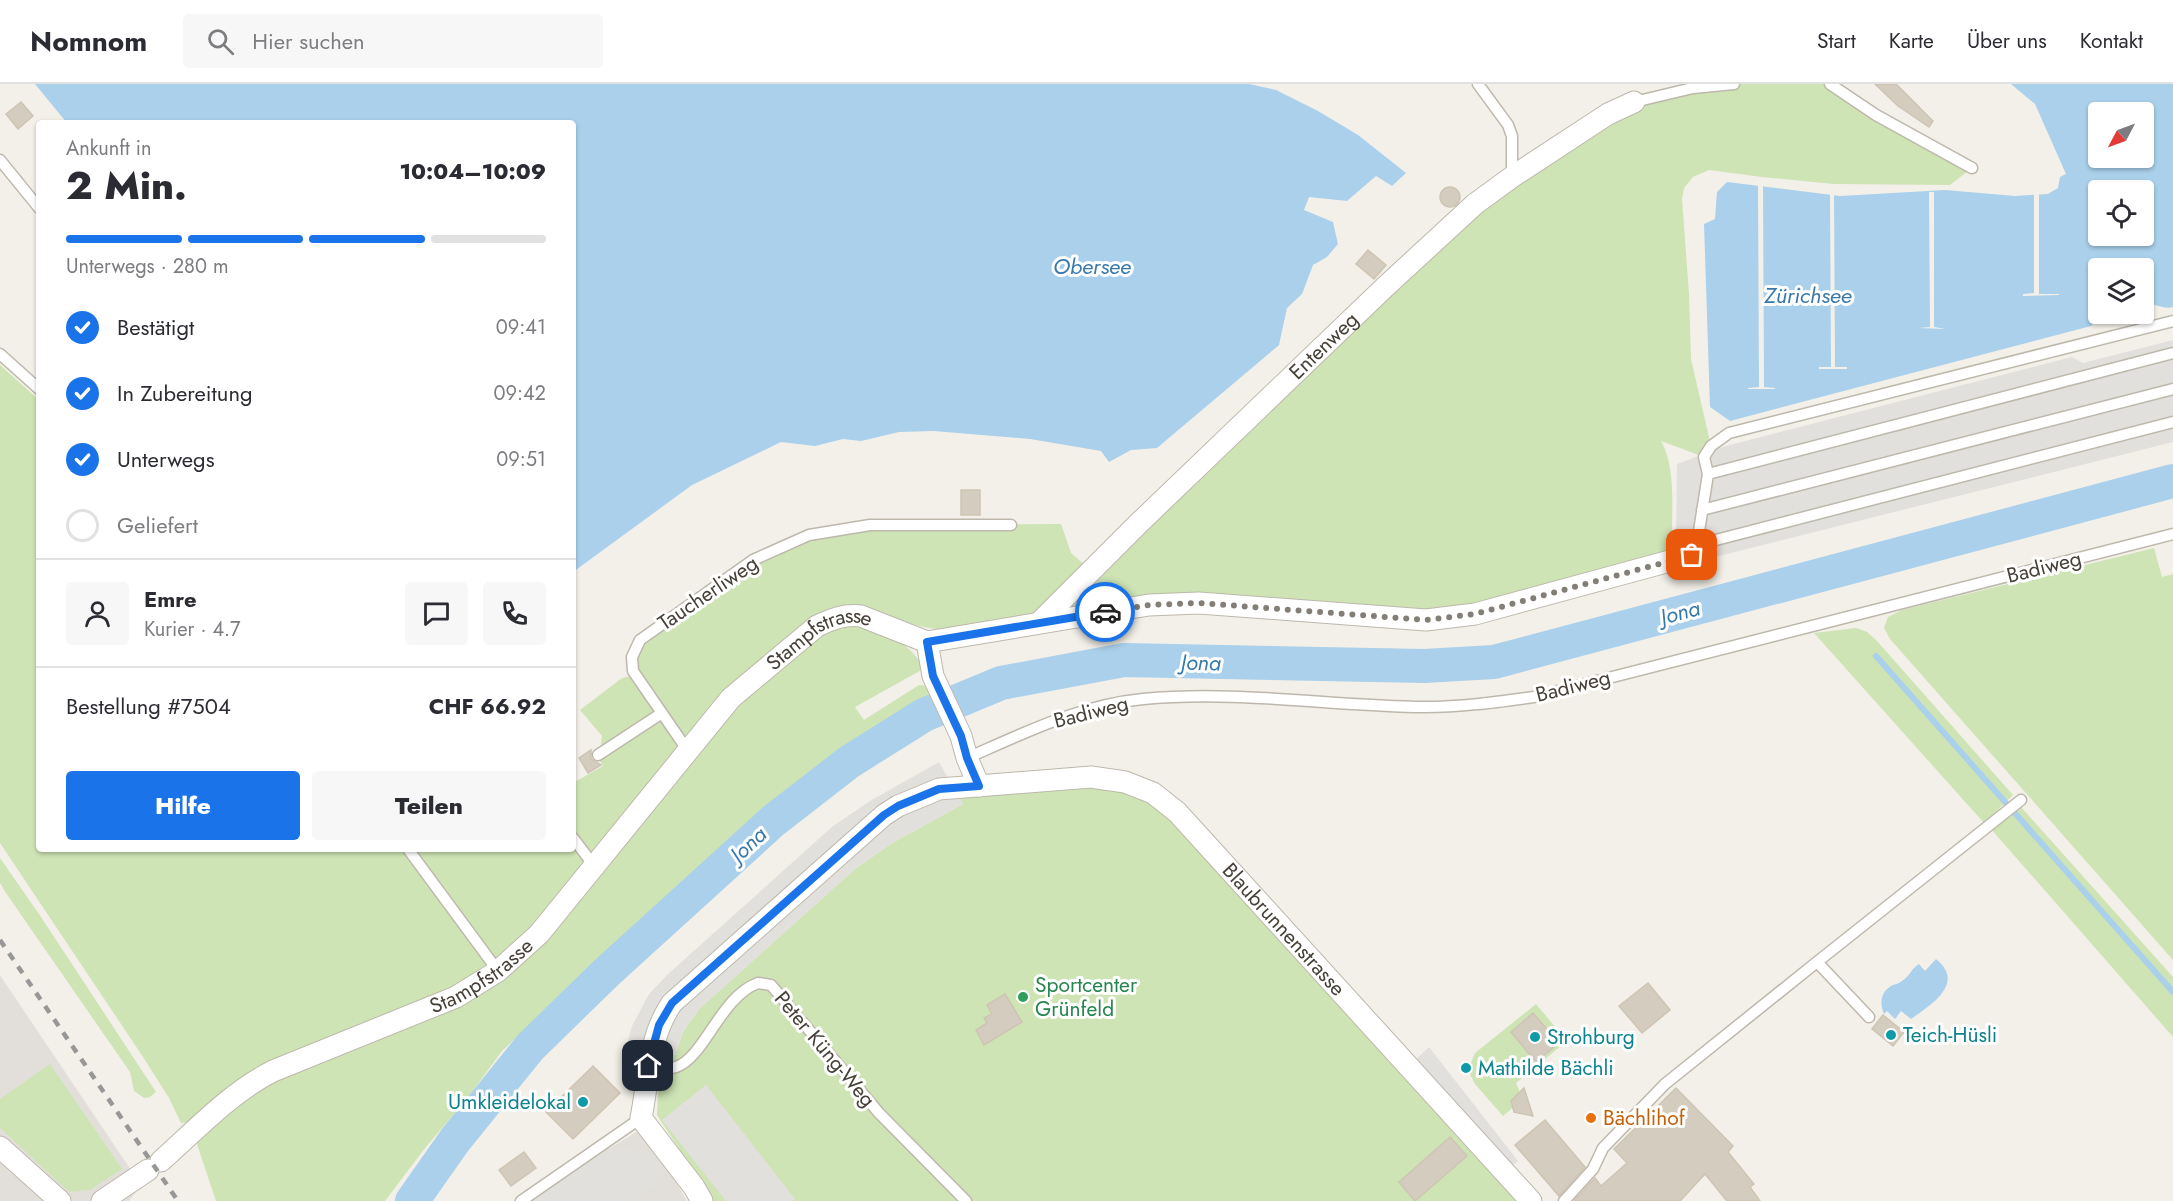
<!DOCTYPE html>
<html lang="de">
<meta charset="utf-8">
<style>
:root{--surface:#fff;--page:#f7f7f7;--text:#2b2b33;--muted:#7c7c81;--line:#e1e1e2;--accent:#1a73e8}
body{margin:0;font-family:Jost,sans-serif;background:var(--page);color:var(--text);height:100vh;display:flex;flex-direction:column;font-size:22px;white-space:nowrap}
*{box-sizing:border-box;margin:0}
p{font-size:20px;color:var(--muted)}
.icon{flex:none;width:33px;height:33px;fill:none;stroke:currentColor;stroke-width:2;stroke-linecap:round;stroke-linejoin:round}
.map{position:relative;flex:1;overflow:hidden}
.sheet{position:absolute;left:36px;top:36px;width:540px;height:732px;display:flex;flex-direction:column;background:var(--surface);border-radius:6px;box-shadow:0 2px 4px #0004}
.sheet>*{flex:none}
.needle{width:39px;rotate:229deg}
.controls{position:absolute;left:2088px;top:18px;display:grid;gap:12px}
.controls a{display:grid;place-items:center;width:66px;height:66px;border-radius:6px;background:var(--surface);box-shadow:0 2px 4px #0004;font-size:30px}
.pin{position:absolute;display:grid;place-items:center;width:51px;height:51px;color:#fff;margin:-26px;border-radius:12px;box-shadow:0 3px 9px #0006}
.courier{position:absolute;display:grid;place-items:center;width:60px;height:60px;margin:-30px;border:4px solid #1a73e8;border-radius:50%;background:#fff;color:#222;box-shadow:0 2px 8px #0007}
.head em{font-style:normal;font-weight:800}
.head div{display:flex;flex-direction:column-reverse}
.head{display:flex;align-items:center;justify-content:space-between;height:102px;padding:0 30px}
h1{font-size:39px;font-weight:800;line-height:45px}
.bar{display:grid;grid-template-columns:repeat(4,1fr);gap:9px 6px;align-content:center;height:72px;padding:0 30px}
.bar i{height:8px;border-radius:4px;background:var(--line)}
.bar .active{background:var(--accent)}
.bar p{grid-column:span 4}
.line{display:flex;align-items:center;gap:15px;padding:0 30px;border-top:2px solid var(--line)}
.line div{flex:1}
.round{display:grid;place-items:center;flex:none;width:63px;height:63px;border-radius:6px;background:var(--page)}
ol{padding:0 30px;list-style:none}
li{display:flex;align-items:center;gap:18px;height:66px}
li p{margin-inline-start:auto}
li .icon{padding:6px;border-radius:50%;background:var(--accent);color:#fff;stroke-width:4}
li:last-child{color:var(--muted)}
li i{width:33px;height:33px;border:3px solid var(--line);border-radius:50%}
.action{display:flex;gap:12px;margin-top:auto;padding:12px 30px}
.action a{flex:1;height:69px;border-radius:6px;background:var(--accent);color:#fff;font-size:24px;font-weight:800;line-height:69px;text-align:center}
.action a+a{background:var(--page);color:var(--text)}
header{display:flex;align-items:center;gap:36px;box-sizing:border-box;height:84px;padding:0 30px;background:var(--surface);border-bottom:2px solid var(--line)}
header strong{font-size:28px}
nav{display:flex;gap:33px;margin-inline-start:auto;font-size:21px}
.search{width:420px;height:54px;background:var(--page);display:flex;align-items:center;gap:15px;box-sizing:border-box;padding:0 21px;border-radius:6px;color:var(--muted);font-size:22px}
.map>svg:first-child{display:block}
.industrial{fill:#e2dfda}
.green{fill:#cee4b5}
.parking{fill:#e2e0dd}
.water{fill:#aad0eb;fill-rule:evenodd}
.pier{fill:#f3f0e9}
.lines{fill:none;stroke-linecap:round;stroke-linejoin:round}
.stream{stroke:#aad0eb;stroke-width:6}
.river{stroke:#aad0eb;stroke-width:34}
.building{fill:#d4ccbf;stroke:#cec4b3;stroke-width:1.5}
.lane-casing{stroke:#beb8ac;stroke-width:13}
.street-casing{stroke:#beb8ac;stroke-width:23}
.lane{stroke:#fff;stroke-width:10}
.street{stroke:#fff;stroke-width:21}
.rail{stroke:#979797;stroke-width:4.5;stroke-dasharray:8 8;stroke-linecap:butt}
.done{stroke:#837e76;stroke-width:6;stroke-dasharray:0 10.8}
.route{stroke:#1a73e8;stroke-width:8}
.leisure-dot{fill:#2e9e5b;stroke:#fff;stroke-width:2}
.culture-dot{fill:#0f9aa8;stroke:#fff;stroke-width:2}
.food-dot{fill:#e8710a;stroke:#fff;stroke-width:2}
.labels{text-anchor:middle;stroke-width:6;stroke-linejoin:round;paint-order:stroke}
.street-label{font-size:21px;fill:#464038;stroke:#fff}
.leisure-label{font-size:21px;fill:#27864d;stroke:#fff;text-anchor:start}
.culture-label{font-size:21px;fill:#0d838f;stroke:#fff;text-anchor:start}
.food-label{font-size:21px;fill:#c56008;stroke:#fff;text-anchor:start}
.water-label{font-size:22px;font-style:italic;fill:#3979aa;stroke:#fff}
</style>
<header>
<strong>Nomnom</strong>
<div class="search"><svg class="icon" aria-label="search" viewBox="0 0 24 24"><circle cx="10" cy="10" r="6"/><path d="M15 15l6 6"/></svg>Hier suchen</div>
<nav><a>Start</a><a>Karte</a><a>Über uns</a><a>Kontakt</a></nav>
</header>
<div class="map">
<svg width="2173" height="1117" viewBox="0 0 2173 1117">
<rect width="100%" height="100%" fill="#f3f0e9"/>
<path class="industrial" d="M0,891L141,1101L129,1117H0Z
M641,1045L671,1089L687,1117H514L550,1101Z"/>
<path class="green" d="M1734,0H1830L1972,84L1950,101L1834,100L1762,93L1709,86L1693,93L1684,104L1682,115L1689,210L1691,275L1711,362L1704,373L1661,357C1678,386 1671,440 1671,474L1509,513L1437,528L1308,520L935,545L919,542L889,533L826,527L527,850L476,892L188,1038L181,1039L169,1014L143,973L0,759V281L39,316V765H573V699L603,682L599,675L602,652L580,626L622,594L631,592L640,556L753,476L809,451L870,441L1061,440L1071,469L1092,487L1475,120L1634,18Z
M2154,464L2162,493L2173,490V876L1890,555L1884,544L1888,533L1902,526Z
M859,541C892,552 904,555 925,584L855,623L864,636L919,601L930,602L935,610L873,648L793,707L706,781L558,914L502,967L466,1016L425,1064L385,1117H216L196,1057L256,1006L487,904L728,629L829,544Z
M1856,544L1867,548L1877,557L2013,711L1984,739L1814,549Z
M1076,700L1109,702L1138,712L1159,724L1519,1117H713L657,1031L660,969L675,971L683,948L699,925L855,785L892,759L963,720L956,708Z
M2021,723L2173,893V953L1991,745Z
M0,774L41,833L156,1008L150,1013L144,1014L134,1007L130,988L6,809L0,799Z
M1536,920L1567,957L1516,999L1523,1015L1503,1032L1475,1000L1468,986L1475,969Z
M50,980L122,1085L90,1106L69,1108L0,1044V1015Z"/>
<path class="parking" d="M2173,256V358L1711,474L1676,461L1677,380L1726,362L2072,273L2083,279Z
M939,678L963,720L892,759L855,785L699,925L683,948L675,971L660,969L648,982H625L628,957L632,942L649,910L667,891L833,742L870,717Z
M1429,963L1518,1077L1510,1084L1413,978Z
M706,1001L795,1115L793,1117H726L662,1036Z
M608,1064L649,1068L667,1093L634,1117H531Z"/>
<path class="water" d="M35,0H1249L1276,6L1318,27L1358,51L1406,89L1392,102L1376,92L1347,117L1309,113L1304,126L1333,138L1338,160L1327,173L1313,181L1302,210L1287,224L1279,261L1157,364L1131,366L1109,378L1101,367L1030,355L934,347L899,348L861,357L843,355L815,362L781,358L692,401L573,488V39H67Z
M2011,0H2173V223C2162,226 2157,218 2144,222V184H2098V230H2113L2101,233L2091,242L1730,337L1710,323L1704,140L1715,135L1717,108L1727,98L1840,112L1945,106L2015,112L2048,110L2058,104L2060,93L2066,90L2035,20ZM2098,28H2144V74H2098ZM2098,106H2144V152H2098Z
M1936,875C1966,899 1931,921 1911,935L1901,927L1895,935L1887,927L1884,930C1879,918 1881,907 1893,901C1896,900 1900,899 1902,897C1909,893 1911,885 1919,880L1925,887Z"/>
<path class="pier" d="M1758,99H1763L1764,303L1775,304V305H1748V304L1759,303Z
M1830,108H1834L1835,283H1847V285H1819V283H1831Z
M1929,108H1934V243L1946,245L1918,244L1930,243Z
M2034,108H2039V210H2059V211L2023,212V210L2034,209Z"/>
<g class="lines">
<path class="stream" d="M1876,572L2173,908"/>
<path class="river" d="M412,1117L455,1056L530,963L607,888L773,737L849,678L924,631L1001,599L1124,576L1424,582L1494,578L2173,397"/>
</g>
<path class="building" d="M1875,0H1896L1933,37L1929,43L1898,22Z
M21,18L33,32L18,45L6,30Z
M1440 113a10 10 0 1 1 20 0a10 10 0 1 1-20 0Z
M1368,166L1386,181L1374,195L1356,180Z
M961,406H980V431H961Z
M591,666V675L601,681L588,689L579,674Z
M1648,899L1670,926L1642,949L1619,922Z
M1005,910L1022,938L984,961L976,946L987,939L984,934L992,930L987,921Z
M1533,929L1559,959L1536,978L1511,948Z
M1883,931L1904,948L1893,962L1872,945Z
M593,982L620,1009L573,1055L546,1028Z
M1524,1004L1533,1032L1514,1028L1511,1017Z
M1676,1004L1733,1062L1728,1068L1754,1100L1750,1103L1760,1117H1727L1705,1090L1680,1117H1574L1595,1094L1601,1102L1627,1079L1614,1065Z
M1545,1036L1585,1083L1559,1112L1515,1061Z
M1450,1053L1467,1072L1415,1117L1399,1098Z
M524,1068L536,1084L511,1102L499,1086Z"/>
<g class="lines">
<g class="lane-casing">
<path id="lane" d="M1478,0L1508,41L1512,52V92
M1830,0L1876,31L1972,84
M1634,18L1693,4L1734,0
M0,76L39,124
M0,270L39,305
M1708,390L1704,373L1711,362L1729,349L2173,237
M1702,426L2173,305
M1694,469L1712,457L2173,338
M1692,471L1697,460L1708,390L2173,269
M688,667L633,587L632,573L640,556L753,476L809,451L870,441H1011
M598,671L662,629
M967,674C1024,649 1080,621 1143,615C1237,606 1331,622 1425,623C1462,623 1497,618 1534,613L2173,450
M573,754L595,783
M408,765L498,887
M1817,878L2021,716
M648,982C656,983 668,986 676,983C705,973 720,913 758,899L771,901L879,1029L966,1117
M521,1117L641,1034
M1564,1117L1593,1085L1603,1064L1665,1000L1817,878L1869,933"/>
</g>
<g class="street-casing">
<g id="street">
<path id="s1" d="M1040,538L1139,439L1385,203L1475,120L1512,93L1608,30L1634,18"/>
<path d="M927,558L933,592L961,652L967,674L979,702"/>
<path d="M0,1063L60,1117"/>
<path id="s2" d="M161,1077C197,1045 230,1009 273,987L456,913L498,887L539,850L731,614L817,542C832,535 844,530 861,532L927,558L1149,521L1199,519L1426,536L1475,530L1692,471"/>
<path d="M102,1117L148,1086"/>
<path id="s3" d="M702,1117L694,1103L641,1034C649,994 648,954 672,919L884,731L898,722L939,705L1091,693L1125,698L1153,709L1177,728L1531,1117"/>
</g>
</g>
<use href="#lane" class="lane"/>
<use href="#street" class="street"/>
<path class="rail" d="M0,856L178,1117"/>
</g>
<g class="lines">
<path class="done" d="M1105,528L1149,521L1199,519L1426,536L1475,530L1692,471"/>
<path class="route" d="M648,982L659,941L672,919L884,731L898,722L939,705L979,702L967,674L961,652L933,592L927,558L1105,528"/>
</g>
<circle class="leisure-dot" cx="1023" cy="913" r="6"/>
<g class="culture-dot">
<circle cx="1891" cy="951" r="6"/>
<circle cx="1535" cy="953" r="6"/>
<circle cx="1466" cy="984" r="6"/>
<circle cx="583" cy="1018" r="6"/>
</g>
<circle class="food-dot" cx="1591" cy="1034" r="6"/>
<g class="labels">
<g class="street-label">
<text dy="7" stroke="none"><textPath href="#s1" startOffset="396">Entenweg</textPath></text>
<text transform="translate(2044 483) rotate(-14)" y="7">Badiweg</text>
<text transform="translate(708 509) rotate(-34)" y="7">Taucherliweg</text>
<text dy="7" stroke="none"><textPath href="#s2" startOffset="860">Stampfstrasse</textPath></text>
<text transform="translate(1573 602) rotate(-14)" y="7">Badiweg</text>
<text transform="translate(1091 628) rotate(-14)" y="7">Badiweg</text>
<text dy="7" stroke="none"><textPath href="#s3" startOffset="974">Blaubrunnenstrasse</textPath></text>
<text dy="7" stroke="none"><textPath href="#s2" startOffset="374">Stampfstrasse</textPath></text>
<text transform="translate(825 965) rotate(50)" y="7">Peter Küng-Weg</text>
</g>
<g class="leisure-label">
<text x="1035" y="908">Sportcenter<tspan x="1035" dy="24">Grünfeld</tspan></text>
</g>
<g class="culture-label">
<text x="1903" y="958">Teich-Hüsli</text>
<text x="1547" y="960">Strohburg</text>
<text x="1478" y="991">Mathilde Bächli</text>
<text x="571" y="1025" text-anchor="end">Umkleidelokal</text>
</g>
<g class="food-label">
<text x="1603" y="1041">Bächlihof</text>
</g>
<g class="water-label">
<text x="1092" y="190">Obersee</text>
<text x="1808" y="219">Zürichsee</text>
<text transform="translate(1680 528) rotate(-15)" y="8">Jona</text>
<text transform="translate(1201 578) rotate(1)" y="8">Jona</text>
<text transform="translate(748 760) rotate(-43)" y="8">Jona</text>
</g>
</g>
</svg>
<div class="controls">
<a><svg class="needle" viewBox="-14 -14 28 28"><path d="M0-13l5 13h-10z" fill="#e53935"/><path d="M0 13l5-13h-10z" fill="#7c7c81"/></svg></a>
<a><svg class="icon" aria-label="locate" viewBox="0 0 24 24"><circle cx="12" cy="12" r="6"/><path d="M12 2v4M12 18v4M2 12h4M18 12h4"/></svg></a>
<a><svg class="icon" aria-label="layers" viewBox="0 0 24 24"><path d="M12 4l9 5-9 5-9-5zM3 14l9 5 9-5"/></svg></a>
</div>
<div class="pin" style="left:1692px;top:471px;background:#ea580c"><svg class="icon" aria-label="bag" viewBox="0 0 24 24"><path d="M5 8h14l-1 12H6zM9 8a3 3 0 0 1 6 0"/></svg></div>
<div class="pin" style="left:648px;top:982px;background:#1f2937"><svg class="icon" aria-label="home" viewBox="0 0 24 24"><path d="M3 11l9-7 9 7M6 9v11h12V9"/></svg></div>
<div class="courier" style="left:1105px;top:528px"><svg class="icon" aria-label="car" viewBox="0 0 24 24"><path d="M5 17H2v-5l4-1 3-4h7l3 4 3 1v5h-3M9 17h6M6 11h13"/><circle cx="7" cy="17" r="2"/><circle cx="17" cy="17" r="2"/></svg></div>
<section class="sheet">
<div class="head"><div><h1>2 Min.</h1><p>Ankunft in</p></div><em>10:04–10:09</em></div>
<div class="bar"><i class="active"></i><i class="active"></i><i class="active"></i><i></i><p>Unterwegs · 280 m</p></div>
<ol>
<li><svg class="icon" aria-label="check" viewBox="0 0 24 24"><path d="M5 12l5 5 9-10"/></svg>Bestätigt<p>09:41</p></li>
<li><svg class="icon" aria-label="check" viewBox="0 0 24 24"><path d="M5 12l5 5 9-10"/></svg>In Zubereitung<p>09:42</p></li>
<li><svg class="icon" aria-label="check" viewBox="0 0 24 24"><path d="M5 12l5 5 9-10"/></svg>Unterwegs<p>09:51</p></li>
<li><i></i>Geliefert</li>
</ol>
<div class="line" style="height:108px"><a class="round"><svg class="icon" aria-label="person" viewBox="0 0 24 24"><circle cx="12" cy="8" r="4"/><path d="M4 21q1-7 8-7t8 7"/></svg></a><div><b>Emre</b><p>Kurier · 4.7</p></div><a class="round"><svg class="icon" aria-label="chat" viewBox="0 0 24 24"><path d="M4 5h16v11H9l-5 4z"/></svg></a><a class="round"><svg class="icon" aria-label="phone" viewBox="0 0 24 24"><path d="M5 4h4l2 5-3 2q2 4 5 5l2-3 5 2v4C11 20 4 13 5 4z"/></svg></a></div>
<div class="line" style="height:78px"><div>Bestellung #7504</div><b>CHF 66.92</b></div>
<div class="action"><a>Hilfe</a><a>Teilen</a></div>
</section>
</div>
